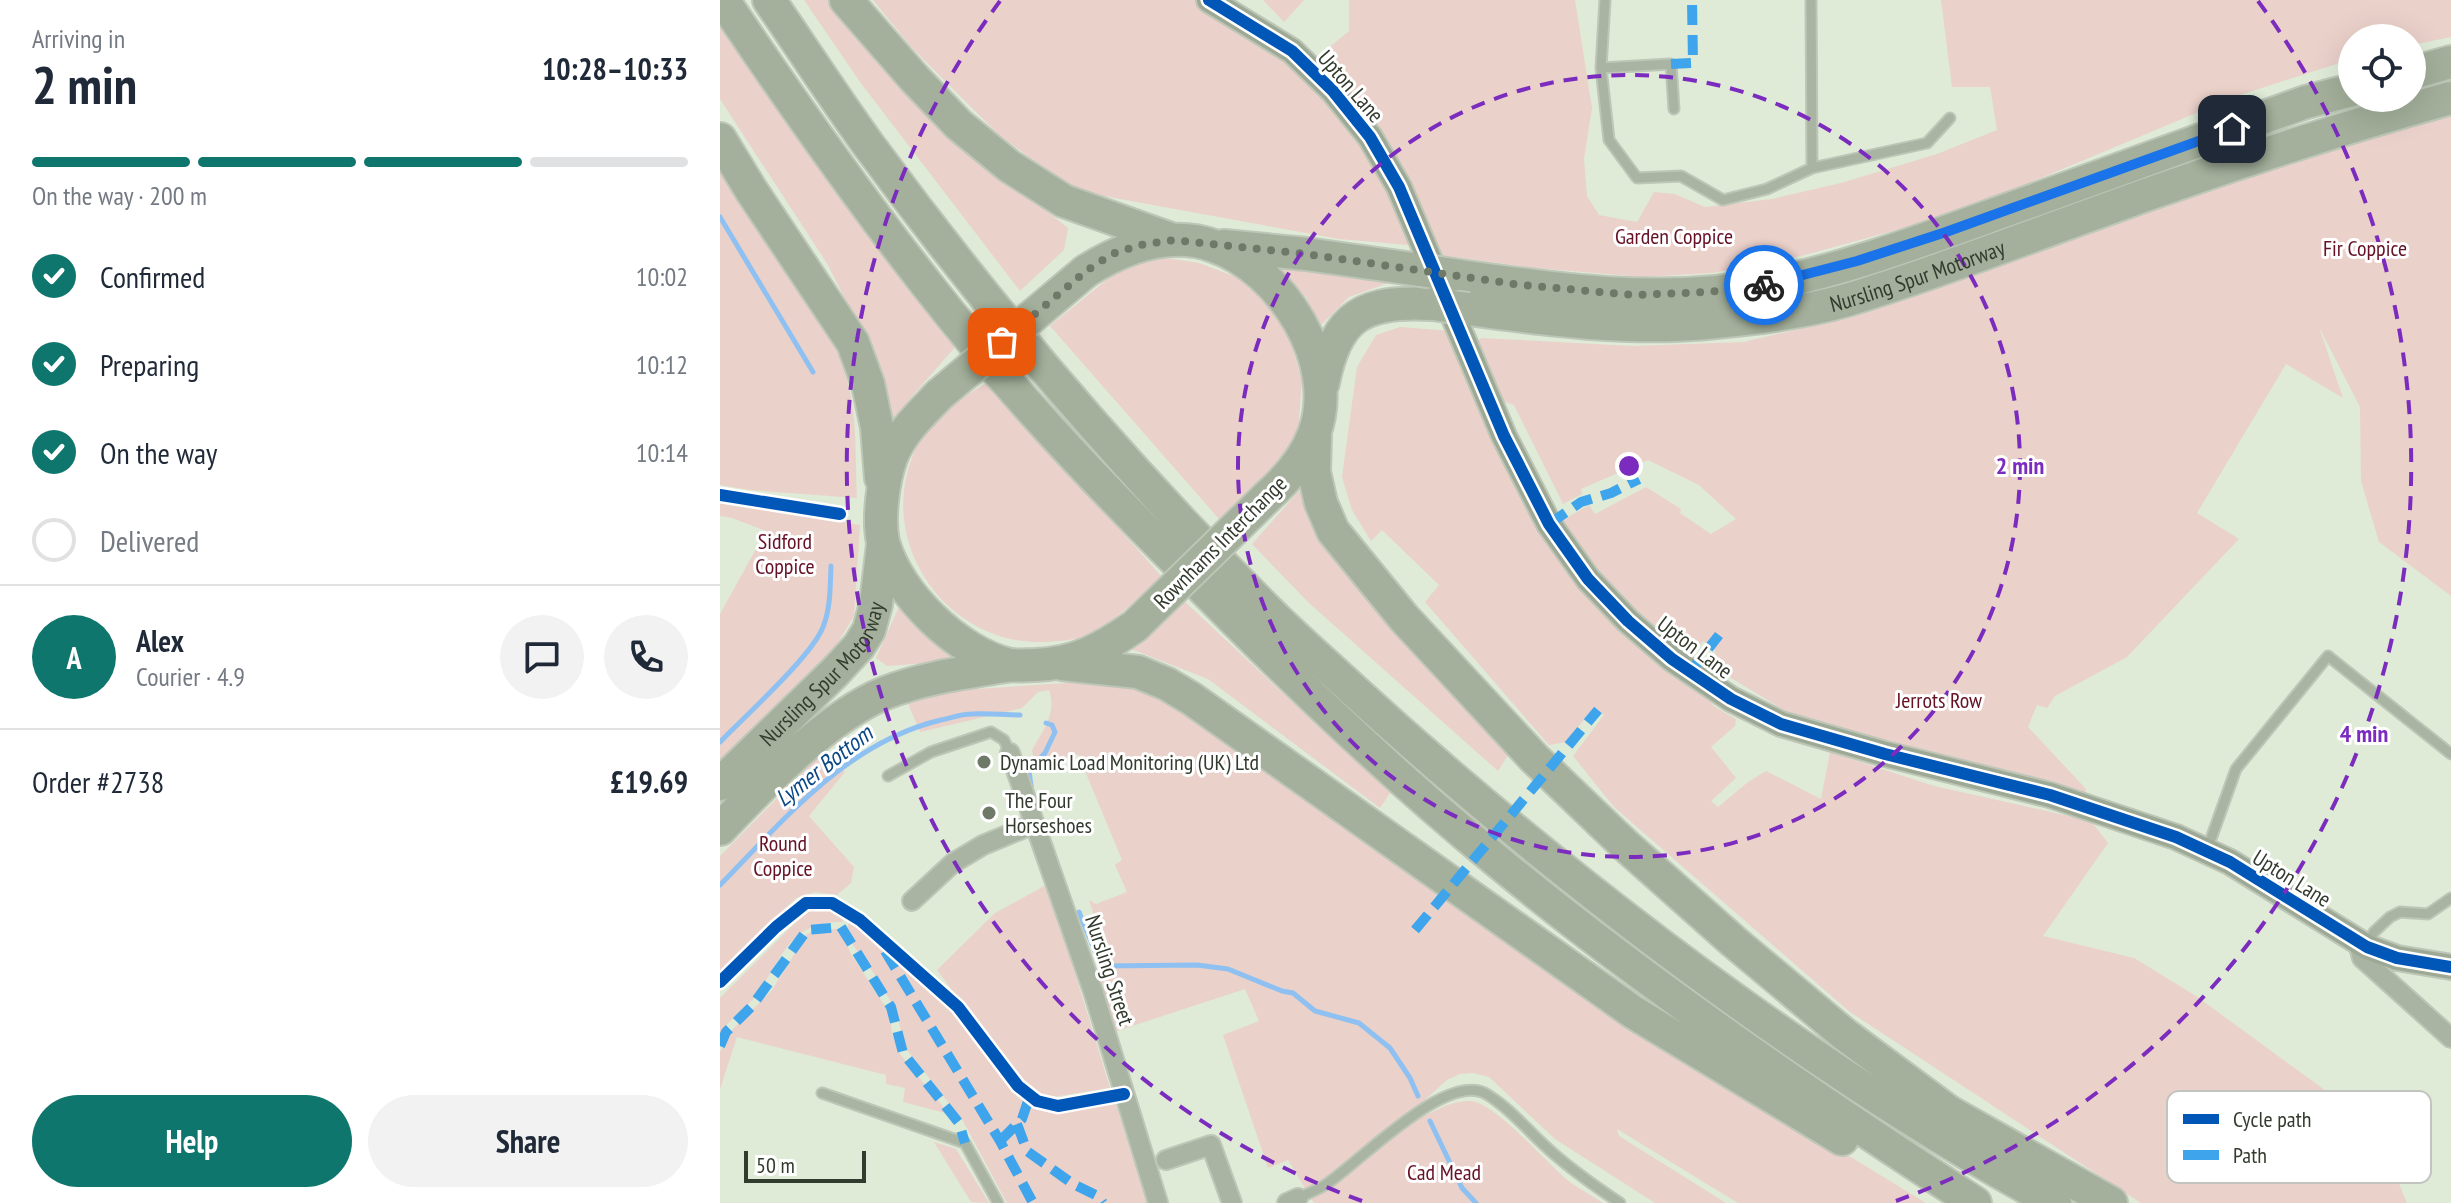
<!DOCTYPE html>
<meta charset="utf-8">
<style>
:root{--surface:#fff;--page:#f2f2f3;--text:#1f2937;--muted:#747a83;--line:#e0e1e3;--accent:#0f766e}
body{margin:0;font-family:"PT Sans Narrow",sans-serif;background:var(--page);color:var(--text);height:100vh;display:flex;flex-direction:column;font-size:30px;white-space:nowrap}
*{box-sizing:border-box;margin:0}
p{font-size:26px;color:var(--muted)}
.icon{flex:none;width:44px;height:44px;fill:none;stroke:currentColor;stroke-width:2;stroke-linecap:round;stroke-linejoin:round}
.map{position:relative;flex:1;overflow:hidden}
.panel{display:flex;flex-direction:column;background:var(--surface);width:720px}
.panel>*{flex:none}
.tools{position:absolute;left:1618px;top:24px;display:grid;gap:16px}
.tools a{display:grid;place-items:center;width:88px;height:88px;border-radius:50%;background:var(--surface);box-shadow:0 8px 32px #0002;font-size:40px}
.scale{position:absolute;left:24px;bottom:20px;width:122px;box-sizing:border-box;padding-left:8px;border:4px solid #323b2d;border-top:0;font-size:22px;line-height:28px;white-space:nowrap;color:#323b2d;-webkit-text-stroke:6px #fff;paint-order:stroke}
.pin{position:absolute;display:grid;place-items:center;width:68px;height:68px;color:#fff;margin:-34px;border-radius:16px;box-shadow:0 4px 12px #0006}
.courier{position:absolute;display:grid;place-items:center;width:80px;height:80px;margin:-40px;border:6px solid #1a73e8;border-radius:50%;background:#fff;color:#222;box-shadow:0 2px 10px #0007}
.head em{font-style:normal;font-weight:800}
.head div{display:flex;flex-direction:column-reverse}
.head{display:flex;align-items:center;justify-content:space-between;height:136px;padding:0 32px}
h1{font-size:52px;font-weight:800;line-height:60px}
.bar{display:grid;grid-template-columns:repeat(4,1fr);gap:12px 8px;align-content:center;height:96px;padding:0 32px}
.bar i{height:10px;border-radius:6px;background:var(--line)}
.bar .active{background:var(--accent)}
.bar p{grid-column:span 4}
.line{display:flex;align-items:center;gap:20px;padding:0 32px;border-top:2px solid var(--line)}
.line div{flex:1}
.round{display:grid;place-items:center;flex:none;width:84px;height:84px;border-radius:42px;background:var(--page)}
ol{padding:0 32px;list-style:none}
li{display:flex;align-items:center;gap:24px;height:88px}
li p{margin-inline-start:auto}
li .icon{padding:8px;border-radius:50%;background:var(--accent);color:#fff;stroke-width:4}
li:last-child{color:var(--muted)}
li i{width:44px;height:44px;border:4px solid var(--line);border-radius:50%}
.cta{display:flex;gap:16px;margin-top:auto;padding:16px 32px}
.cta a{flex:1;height:92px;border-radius:48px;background:var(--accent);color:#fff;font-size:32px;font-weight:800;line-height:92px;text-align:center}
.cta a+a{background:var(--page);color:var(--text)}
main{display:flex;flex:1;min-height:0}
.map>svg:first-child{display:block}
.green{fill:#ead1ca}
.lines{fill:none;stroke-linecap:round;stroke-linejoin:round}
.stream{stroke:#8ec1f1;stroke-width:5}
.lane-casing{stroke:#bdc6b7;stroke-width:13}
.street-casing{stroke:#bdc6b7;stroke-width:22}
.secondary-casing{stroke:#bdc6b7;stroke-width:28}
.highway-casing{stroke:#bdc6b7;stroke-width:36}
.lane{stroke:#a9b4a3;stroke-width:9}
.street{stroke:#a9b4a3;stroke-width:18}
.secondary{stroke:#9da995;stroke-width:24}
.highway{stroke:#a4b09b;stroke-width:32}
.highway-bridge-casing{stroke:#bdc6b7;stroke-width:36;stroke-linecap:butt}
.highway-bridge{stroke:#a4b09b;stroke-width:32}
.quiet{stroke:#3ea4eb;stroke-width:10;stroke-dasharray:20 10;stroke-linecap:butt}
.cycleway-casing{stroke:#fff;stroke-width:17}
.cycleway{stroke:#0057b8;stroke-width:12}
.done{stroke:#6f7968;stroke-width:8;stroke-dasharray:0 14.4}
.route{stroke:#1a73e8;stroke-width:10}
.ring{fill:none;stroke:#7b2cbf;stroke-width:4;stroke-dasharray:14 10}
.poi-dot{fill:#6f7968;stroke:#fff;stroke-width:3}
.labels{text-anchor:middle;stroke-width:6;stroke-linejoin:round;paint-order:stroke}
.street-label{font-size:22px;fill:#323b2d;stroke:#fff}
.park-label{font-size:22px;fill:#661225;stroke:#fff}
.poi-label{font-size:22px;fill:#323b2d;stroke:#fff;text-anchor:start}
.water-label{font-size:24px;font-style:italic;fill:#0b4885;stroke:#fff}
.key{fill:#fff;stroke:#c2c4c0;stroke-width:2}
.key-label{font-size:22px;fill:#323b2d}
.centre{fill:#7b2cbf;stroke:#fff;stroke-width:4}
.ring-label{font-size:24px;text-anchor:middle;font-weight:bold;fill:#7b2cbf;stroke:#fff;stroke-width:6;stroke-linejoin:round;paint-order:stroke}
</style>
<main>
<section class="panel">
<div class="head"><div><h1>2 min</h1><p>Arriving in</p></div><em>10:28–10:33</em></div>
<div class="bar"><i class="active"></i><i class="active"></i><i class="active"></i><i></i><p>On the way · 200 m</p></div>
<ol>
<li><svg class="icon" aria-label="check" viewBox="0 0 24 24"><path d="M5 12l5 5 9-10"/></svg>Confirmed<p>10:02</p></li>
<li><svg class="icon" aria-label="check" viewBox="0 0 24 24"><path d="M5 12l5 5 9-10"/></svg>Preparing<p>10:12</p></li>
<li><svg class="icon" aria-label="check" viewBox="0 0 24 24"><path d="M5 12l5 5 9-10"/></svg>On the way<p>10:14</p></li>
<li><i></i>Delivered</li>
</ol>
<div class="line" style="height:144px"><b class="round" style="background:var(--accent);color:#fff">A</b><div><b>Alex</b><p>Courier · 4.9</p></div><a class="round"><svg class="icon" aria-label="chat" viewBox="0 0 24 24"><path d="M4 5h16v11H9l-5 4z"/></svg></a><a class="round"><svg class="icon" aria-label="phone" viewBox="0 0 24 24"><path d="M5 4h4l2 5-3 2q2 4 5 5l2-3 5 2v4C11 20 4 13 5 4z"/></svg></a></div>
<div class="line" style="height:104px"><div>Order #2738</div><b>£19.69</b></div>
<div class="cta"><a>Help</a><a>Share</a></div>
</section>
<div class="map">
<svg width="1731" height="1203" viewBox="0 0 1731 1203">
<rect width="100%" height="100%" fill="#dfebd7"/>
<path class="green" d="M84,0H120L275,170L348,228L344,250L300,291L140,82Z
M153,0H480L582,72L648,151L676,206L689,245L619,239L378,195L345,184L278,134L191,47Z
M543,0H584L564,22Z
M629,0H855L872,108L864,159L867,196L879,215L917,222L934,192L955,194L985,207L1052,199L1121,183L1217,154L1277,130L1270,87H1232L1221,0H1731V37L1692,45V38H1632V59L1517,96L1235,214L1085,255L992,273L923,277L815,268L713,254L595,59L629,31Z
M0,27L134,217L236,346L188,401L171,426L143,335L108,265L0,99Z
M1731,110V596L1659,542L1641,481L1640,407L1599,327L1623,398L1566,364L1477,513L1519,539L1407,657L1335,696L1327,708L1317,705L1308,727L1366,789L1364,800L1077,718L998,670L994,648L983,641L968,662L915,619L838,523L869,505L875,514L926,487L961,509L960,513L991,534L1016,519L979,485L928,460L861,489L862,494L843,504L794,405L776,399L751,345L762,338L913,346L1023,342L1133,317L1245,279L1595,147Z
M0,167C45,231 99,295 124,370C138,410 135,456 137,498L30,490L0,485Z
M440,257L479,263L527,281L566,326L582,380L578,433L550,473L499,519L330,326L401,268Z
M544,263L592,271L662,278L668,283L629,297L598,328L587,298Z
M680,327L732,331L812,511L995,707L1016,719L1015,726L991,747L1016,778L991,801L998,807L1028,782L1046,771L1101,799L1110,752L1214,786L1371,821L1388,843L1323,936L1414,958L1476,996L1632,1110L1673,1169L1687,1203H1421L1130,1012L894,807L853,756L884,715L874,707L846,742L829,745L705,602L719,585L662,530L651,541L632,510L622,477L637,367L656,335Z
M269,382L442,577C418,597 394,624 365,636C352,641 337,641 323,642C236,645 166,559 187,474C192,454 202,430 218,415C232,402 252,392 269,382Z
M587,482L792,749L778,771L589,603L532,544Z
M0,501L140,525L134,616L117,644L0,767V614L46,531L12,518L0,516Z
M464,601L670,793L660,808L488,679L411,649Z
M179,607L192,624L235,661L167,666L156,658Z
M392,680L444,694L1057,1112L1206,1203H1018L897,1129L899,1136L1006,1203H935L835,1139L769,1077L753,1073L740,1074L727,1080L697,1107L704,1116C719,1109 733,1100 751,1101C777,1104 827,1164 851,1183C861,1190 873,1196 883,1203H594L568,1160L548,1168L503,1035L539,1021L525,989L397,1031L381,981L394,976L369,900L376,904L407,892L395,865L402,860L358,754L316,773L312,750C323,730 337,714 329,690L318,692L302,708L200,732L186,699L205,694L240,690Z
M101,754L111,759L125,772L89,816L134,867L131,883L117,895L95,892L76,898L0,973V856Z
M328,884L390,1088L326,1098L315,1093L302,1084L217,970L275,913Z
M98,910L119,912L125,917L122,922C68,922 64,957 37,994C26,1010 8,1018 0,1036V998L82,916L89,911Z
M130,921L162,944L235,1012L299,1095L315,1109L328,1112L341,1111L395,1101L427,1203H287L243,1121L184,1046L177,1012L155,975L133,945L126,929Z
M119,929L131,954L170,1014L172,1034L180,1054L229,1114L183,1102L185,1088L166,1084V1075L17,1037L0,1089V1052L12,1030L52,990L86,935L94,930Z
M214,1142L236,1149L269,1203L251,1202Z"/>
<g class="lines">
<path class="stream" d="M0,217L93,372
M0,742C24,717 92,656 103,627C111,607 110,586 111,566
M312,792L309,771L325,753L335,732L332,725L326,723
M0,885C65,819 127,742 221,720C231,718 241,714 251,714C267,713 284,715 300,715
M359,912L381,966L477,965L508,969L562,991L573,993L595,1011L639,1023L670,1048L690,1078L698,1096
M710,1121L742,1188L756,1203"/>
<g class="lane-casing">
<path id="lane" d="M885,0L881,68L889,140L917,178L961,176L1003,200L1047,189L1092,168L1207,143L1230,118
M1091,0L1092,168
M881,68L951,64L954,109
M168,776L211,752L271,732L284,740L290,753
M1487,850L1516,769L1608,656L1731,754
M1647,946L1654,932L1670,917L1680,912L1708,914L1731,898
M102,1093L245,1143L278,1203
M578,1198C587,1194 597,1190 605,1185C638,1164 728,1068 768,1095C789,1108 805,1127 823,1144C847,1167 873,1185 900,1203"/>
</g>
<g class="street-casing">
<path id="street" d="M290,753L374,994L438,1203
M192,901L233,863L263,845L314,824
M1638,943L1642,958L1731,1038
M446,1160L491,1145L512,1203
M567,1203L578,1198"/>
</g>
<g class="secondary-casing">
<path id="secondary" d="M489,0L572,51L613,91L650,137L679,187L784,436L829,524L868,579L908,621L952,659L1011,699L1061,724L1165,754L1330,795L1456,837L1510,862L1647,947L1677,958L1731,967"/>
</g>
<g class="highway-casing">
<g id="highway">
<path d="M3,0C68,97 135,193 208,286C285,385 372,477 461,566C562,669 665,769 776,860C926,984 1092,1097 1255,1203"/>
<path d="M49,0C83,49 115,99 150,147C270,310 402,465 545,608C572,635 602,661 630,687C729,778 832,863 939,944C1065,1039 1196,1128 1335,1203"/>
<path d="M126,0L194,78L239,125L289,166L344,201L448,238"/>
<path d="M1692,73L1731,62"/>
<path d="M0,139L31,190L133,343L148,384L157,427L161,478"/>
<path d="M504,246L586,254L700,270"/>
<path d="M366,271C403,248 450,230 494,246C561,269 621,362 594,434C585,458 566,480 547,497"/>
<path d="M733,275C835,290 943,305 1046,285C1131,268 1214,236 1295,207C1392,172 1489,137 1586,102L1632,90"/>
<path id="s1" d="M748,309C830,320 913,331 996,322C1039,318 1085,312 1127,300C1210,275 1292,243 1373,214C1491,171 1610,131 1731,98"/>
<path d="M603,383C616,314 645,300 713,304"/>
<path d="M219,395C201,414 180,433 171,458C163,480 158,519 163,542C177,594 238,653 290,665C298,666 307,665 315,665C355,664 382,649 415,626"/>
<path d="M595,433L594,472L601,503L613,531L684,618L814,758L904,844L1013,941L1124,1034L1229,1112L1391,1203"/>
<path d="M342,664L418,672L447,684L472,699L913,1012L1122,1139"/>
<path id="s2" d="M0,784L115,672L139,646L149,630L156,604L163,545"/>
<path d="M0,829C43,784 108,716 165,693C205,677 249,672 291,665"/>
</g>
</g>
<use href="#lane" class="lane"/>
<use href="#street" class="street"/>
<use href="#secondary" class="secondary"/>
<use href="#highway" class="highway"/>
<g class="highway-bridge-casing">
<path id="highway-bridge" d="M700,270L733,275
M713,304L748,309
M219,395L366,271
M415,626L547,497"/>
</g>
<use href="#highway-bridge" class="highway-bridge"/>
<path class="quiet" d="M951,64L973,63L972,0
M829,524L861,502L891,493L919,479
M970,672L999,635
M121,927L171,1007L183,1053L239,1123L245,1143
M695,930L878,710
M165,951L280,1141L313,1203
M0,1046L6,1032L32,1006L87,930L121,927
M297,1124L307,1151L353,1184L378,1196L383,1203
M280,1141L302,1119L310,1095"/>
<g class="cycleway-casing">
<path id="cycleway" d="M489,0L572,51L613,91L650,137L679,187L784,436L829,524L868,579L908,621L952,659L1011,699L1061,724L1165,754L1330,795L1456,837L1510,862L1647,947L1677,958L1731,967
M0,495L120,514
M0,982L56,927L86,903H112L140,920L238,1007L298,1086L317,1101L338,1106L404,1094"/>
</g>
<use href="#cycleway" class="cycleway"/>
</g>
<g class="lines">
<path class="done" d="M282,342L366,271L392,254L420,245L454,240L586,254L801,285L915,295L989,292L1044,285"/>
<path class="route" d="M1044,285L1137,261L1226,232L1512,129"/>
</g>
<g class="ring">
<circle cx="909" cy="466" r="391"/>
<path d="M642 1201A782 782 0 0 1 280 1M1538 1A782 782 0 0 1 1176 1201"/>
</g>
<g class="poi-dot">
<circle cx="264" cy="762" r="8"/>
<circle cx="269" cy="813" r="8"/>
</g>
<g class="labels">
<g class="street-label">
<text transform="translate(631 86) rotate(49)" y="8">Upton Lane</text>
<text dy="8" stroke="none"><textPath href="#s1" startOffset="456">Nursling Spur Motorway</textPath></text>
<text transform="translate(500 542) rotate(-45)" y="8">Rownhams Interchange</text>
<text transform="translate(975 647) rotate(37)" y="8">Upton Lane</text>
<text dy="8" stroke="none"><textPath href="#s2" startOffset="152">Nursling Spur Motorway</textPath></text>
<text transform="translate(1572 878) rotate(32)" y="8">Upton Lane</text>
<text transform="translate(390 970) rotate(72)" y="8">Nursling Street</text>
</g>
<g class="park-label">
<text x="954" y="244">Garden Coppice</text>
<text x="1645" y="256">Fir Coppice</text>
<text x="65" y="549">Sidford<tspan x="65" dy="25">Coppice</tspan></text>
<text x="1219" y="708">Jerrots Row</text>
<text x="63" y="851">Round<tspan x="63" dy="25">Coppice</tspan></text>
<text x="724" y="1180">Cad Mead</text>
</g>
<g class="poi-label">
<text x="280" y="770">Dynamic Load Monitoring (UK) Ltd</text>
<text x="285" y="808">The Four<tspan x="285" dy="25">Horseshoes</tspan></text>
</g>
<g class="water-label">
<text transform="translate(104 766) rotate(-38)" y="8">Lymer Bottom</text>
</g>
</g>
<rect x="1447" y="1091" width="264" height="92" rx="12" class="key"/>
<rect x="1463" y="1114" width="36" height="10" fill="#0057b8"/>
<rect x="1463" y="1150" width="36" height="10" fill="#3ea4eb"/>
<g class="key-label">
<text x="1513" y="1127">Cycle path</text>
<text x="1513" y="1163">Path</text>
</g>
<circle cx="909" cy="466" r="12" class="centre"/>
<g class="ring-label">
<text x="1300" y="474">2 min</text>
<text x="1644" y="742">4 min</text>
</g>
</svg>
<div class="tools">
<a><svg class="icon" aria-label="locate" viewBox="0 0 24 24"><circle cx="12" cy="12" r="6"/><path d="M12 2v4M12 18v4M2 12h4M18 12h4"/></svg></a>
</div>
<div class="scale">50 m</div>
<div class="pin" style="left:282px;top:342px;background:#ea580c"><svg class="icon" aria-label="bag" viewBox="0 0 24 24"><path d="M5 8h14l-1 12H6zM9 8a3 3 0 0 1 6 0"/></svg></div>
<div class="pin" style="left:1512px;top:129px;background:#1f2937"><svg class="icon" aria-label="home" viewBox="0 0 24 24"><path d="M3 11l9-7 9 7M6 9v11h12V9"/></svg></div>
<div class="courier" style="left:1044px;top:285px"><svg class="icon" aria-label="bike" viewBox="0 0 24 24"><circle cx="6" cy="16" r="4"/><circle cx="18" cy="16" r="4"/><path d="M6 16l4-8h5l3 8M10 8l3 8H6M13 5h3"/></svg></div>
</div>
</main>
